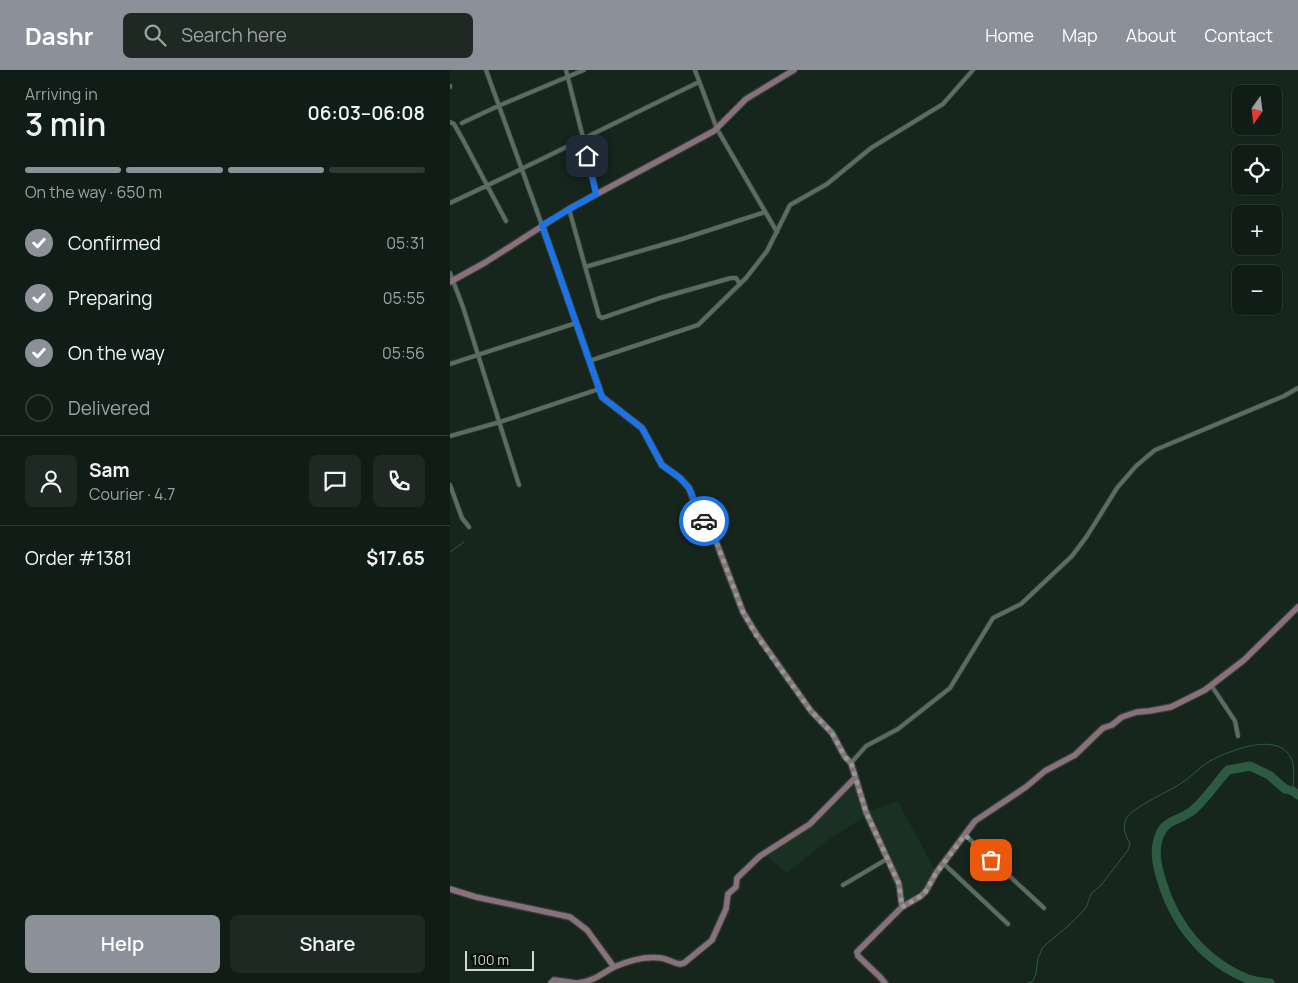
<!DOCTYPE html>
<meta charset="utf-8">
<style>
:root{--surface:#101c16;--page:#1e2923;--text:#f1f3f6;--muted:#9ca1a1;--line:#303a35;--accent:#8c9099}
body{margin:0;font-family:Manrope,sans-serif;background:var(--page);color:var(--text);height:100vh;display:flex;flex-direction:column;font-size:19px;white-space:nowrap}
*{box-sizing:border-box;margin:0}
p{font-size:16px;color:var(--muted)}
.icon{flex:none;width:28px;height:28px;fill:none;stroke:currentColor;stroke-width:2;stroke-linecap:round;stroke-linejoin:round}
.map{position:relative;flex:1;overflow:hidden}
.drawer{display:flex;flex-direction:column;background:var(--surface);width:450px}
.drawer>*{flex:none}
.needle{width:32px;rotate:194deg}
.controls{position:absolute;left:782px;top:15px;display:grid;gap:10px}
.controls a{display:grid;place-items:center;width:50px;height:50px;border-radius:8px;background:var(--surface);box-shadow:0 1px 4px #0004,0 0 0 1px var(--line);font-size:25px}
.scale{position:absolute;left:15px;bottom:12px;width:69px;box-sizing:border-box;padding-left:5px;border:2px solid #ced8d2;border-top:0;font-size:14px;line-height:18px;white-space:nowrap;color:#ced8d2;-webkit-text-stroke:4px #070d09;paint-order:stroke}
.pin{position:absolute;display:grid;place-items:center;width:42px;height:42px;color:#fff;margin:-21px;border-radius:10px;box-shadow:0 2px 8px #0006}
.courier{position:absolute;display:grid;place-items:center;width:50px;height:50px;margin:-25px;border:4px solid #1a73e8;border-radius:50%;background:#fff;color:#222;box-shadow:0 1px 6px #0007}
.head em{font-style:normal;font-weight:600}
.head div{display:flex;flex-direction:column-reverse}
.head{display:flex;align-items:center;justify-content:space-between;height:85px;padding:0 25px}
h1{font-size:32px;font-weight:600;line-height:38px}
.bar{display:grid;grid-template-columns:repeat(4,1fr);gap:8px 5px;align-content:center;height:60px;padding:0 25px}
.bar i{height:6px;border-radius:4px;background:var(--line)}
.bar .selected{background:var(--accent)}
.bar p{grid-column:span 4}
.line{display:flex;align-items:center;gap:12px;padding:0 25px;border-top:1px solid var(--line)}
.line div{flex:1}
.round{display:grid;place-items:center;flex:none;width:52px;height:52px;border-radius:8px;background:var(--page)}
ol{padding:0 25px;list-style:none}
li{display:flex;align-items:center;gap:15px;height:55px}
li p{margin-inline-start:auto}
li .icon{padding:5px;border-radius:50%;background:var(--accent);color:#fff;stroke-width:4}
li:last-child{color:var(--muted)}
li i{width:28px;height:28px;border:2px solid var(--line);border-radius:50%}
.cta{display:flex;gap:10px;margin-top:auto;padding:10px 25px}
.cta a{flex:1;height:58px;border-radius:8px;background:var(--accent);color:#fff;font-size:20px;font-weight:600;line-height:58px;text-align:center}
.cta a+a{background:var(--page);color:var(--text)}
header{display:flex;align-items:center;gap:30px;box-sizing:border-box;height:70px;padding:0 25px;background:var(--accent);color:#fff}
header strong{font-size:24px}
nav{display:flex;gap:28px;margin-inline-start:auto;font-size:18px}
.search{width:350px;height:45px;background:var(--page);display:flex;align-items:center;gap:12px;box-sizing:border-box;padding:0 18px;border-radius:8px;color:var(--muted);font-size:19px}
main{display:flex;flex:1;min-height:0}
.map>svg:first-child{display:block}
.built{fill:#193023}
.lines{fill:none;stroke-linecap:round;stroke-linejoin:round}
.stream{stroke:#2c5b42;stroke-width:1}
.river{stroke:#2c5b42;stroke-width:9}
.street-casing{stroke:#333f38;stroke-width:5.5}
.secondary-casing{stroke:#333f38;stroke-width:8}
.street{stroke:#5b6d62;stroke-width:4}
.secondary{stroke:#88707c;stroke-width:5.5}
.done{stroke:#8e9a93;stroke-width:5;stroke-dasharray:0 9}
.route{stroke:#1a73e8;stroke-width:6}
</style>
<header>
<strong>Dashr</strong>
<div class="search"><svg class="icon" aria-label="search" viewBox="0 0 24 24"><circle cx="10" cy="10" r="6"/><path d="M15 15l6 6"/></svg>Search here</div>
<nav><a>Home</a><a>Map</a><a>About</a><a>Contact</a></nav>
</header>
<main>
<section class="drawer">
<div class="head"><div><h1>3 min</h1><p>Arriving in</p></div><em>06:03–06:08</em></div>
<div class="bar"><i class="selected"></i><i class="selected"></i><i class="selected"></i><i></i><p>On the way · 650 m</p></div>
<ol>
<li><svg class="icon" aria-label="check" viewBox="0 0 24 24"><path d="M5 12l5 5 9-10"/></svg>Confirmed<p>05:31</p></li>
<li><svg class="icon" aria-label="check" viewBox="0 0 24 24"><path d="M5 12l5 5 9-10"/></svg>Preparing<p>05:55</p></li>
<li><svg class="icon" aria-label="check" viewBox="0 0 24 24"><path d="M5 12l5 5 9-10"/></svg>On the way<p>05:56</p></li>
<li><i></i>Delivered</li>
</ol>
<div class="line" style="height:90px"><a class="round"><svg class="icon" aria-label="person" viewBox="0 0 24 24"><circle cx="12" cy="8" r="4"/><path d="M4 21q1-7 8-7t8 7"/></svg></a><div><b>Sam</b><p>Courier · 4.7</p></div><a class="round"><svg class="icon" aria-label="chat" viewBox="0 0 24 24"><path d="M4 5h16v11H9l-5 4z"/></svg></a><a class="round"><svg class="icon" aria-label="phone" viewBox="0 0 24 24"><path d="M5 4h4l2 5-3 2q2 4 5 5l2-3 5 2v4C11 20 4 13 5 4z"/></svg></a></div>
<div class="line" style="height:65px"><div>Order #1381</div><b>$17.65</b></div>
<div class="cta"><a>Help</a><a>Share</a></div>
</section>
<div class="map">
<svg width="848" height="913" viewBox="0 0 848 913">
<rect width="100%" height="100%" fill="#16261d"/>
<path class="built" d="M405,708L416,742L448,731L486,803L476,821L452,837V827L417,745L378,770L337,803L314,784L360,754Z"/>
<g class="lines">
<path class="stream" d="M0,482L14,472
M578,913L583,911L586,904L588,888L593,877L618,856L636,838L641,824L652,814L678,780L680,774C676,766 672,758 676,749C681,738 718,722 730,714C741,708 749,697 760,691C781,680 830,660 842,690C845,699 843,712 843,721"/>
<path class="river" d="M820,913C813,912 805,911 798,909C755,892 725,855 712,812C707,796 703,780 710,764C716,749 732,750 743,740C756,729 766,713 778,700L800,696L819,705L835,719L843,721L848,725"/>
<g class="street-casing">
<path id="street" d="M36,0L92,155
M116,0L147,123
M245,0L267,59L327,162
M0,16V17
M0,52L4,54L13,70L56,151
M12,53L48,36L134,0
M0,133C84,94 166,52 249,12
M119,139L149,246L152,248L210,228L281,208H286L290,214
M135,197L232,169L315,142
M0,203L13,237L69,415
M139,291L248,255L296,208L317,181L340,135L377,114L421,78L493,34L523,0
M0,294L126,253
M0,366L50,352L149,319
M0,415L12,448L19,457
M761,615L785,651L788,666
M401,693L416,676L448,659L500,618L543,548L571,534L622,486L637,466L667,418L686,396L705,380L834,326L848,318
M515,765L594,838
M494,794L558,854
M393,815L437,789"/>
</g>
<g class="secondary-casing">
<path id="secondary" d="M92,155L152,327L192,358L212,395L230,408L239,418L246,437L267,474L293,542L307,565L361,641L382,663L395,687L401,693L416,742L449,814L452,837
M0,212L36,192L119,139L264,61L296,29L344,0
M0,819L26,827L120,847L137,860L164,897
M101,913L104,910L126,913
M128,913C144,911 151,904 164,897C178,891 196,886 211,888C218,889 223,893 230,894L234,893L262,870L276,839L278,824L286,817L287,808L310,786L360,754L405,708
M435,913L430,907L408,886L407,882L452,837L471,826L476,821L486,803L525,751L576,717L595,701L625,685L653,658L662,655L672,647L687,642L699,641L721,637L755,620L794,590L848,537"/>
</g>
<use href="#street" class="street"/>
<use href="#secondary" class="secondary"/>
</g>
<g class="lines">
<path class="done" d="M254,451L267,474L293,542L306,565L361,641L382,663L395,687L401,693L416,742L449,814L452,837L471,826L476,821L486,803L515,765L541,790"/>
<path class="route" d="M137,86L146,124L92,155L152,327L192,358L212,395L230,408L239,418L254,451"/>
</g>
</svg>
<div class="controls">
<a><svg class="needle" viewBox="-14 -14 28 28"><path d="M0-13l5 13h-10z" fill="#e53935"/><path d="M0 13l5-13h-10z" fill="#9ca1a1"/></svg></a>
<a><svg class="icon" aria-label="locate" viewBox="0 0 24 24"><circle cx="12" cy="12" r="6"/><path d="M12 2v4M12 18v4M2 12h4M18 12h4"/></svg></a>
<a>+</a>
<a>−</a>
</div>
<div class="scale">100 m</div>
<div class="pin" style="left:541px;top:790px;background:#ea580c"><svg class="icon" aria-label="bag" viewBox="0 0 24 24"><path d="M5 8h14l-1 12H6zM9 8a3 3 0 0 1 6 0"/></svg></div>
<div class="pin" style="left:137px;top:86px;background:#1f2937"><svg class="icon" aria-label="home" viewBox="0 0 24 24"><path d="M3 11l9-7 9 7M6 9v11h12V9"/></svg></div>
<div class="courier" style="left:254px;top:451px"><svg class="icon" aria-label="car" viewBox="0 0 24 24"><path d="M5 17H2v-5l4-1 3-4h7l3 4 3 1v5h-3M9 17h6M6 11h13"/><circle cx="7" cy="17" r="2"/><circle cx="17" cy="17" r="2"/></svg></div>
</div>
</main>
